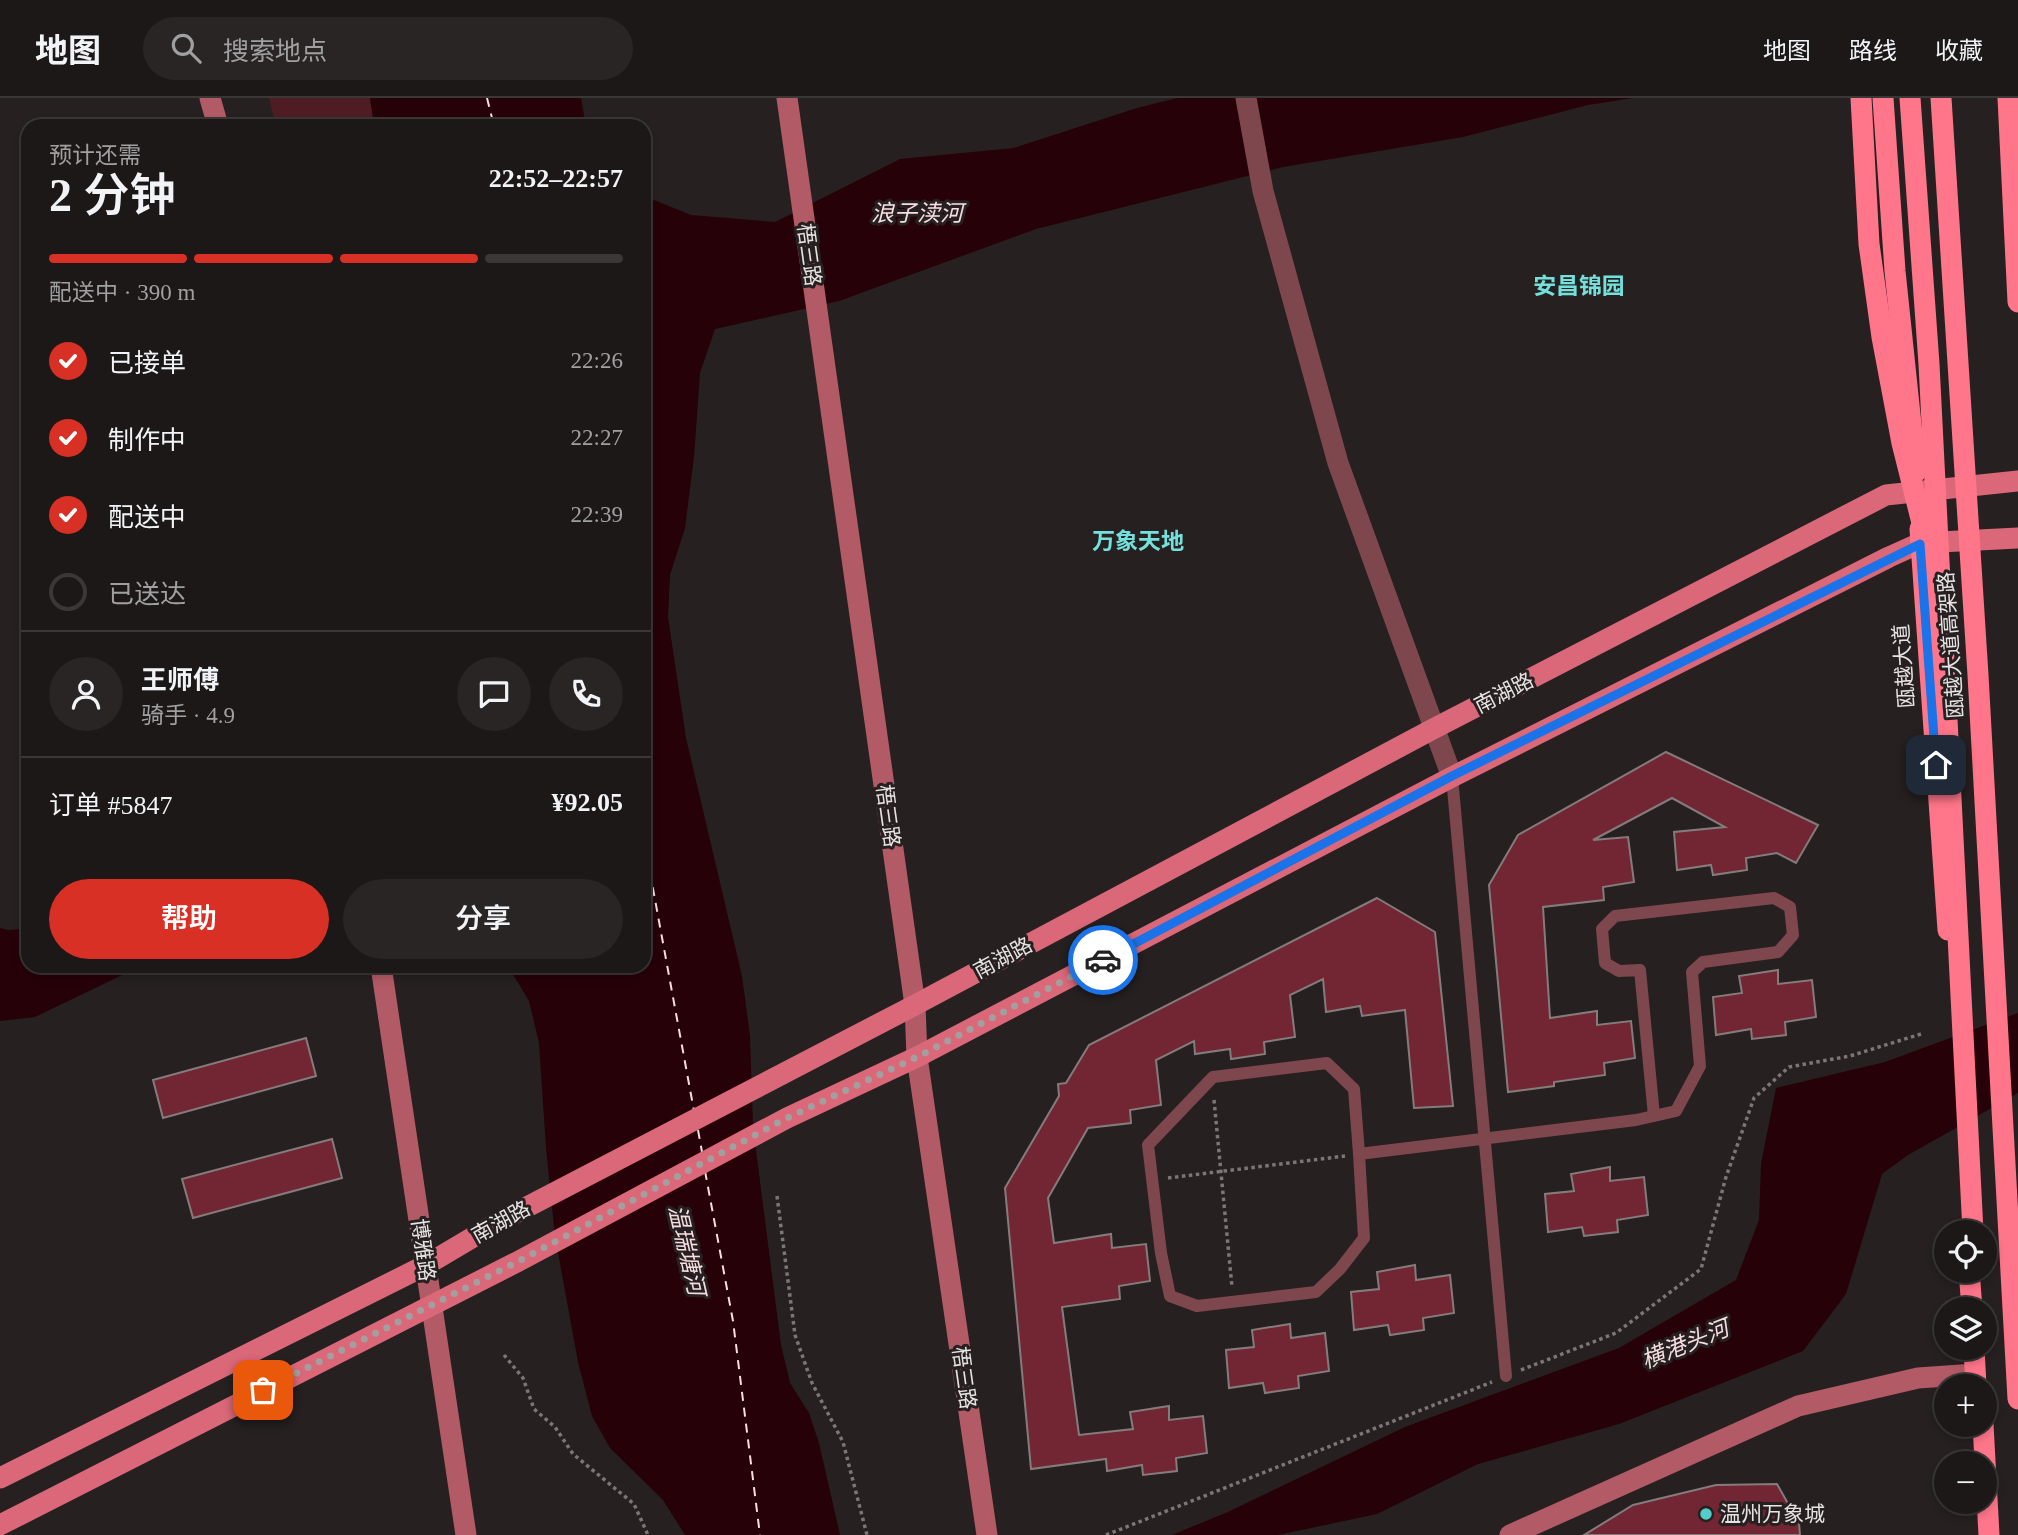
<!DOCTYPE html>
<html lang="zh">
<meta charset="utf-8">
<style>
:root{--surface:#1c1818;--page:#292525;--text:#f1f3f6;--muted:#a0a0a2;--line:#3a3737;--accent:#d93025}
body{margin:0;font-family:"Times New Roman","Noto Sans SC",serif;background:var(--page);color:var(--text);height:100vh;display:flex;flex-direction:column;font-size:26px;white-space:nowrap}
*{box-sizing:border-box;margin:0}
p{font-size:23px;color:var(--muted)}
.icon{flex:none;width:38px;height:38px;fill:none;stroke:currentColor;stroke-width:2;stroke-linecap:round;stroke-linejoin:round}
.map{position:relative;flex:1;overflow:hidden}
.sheet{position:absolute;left:21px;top:21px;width:630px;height:854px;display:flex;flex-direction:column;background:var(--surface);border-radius:21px;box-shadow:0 4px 10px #0003,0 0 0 2px var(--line)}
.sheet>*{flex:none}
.tools{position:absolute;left:1934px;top:1122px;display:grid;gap:14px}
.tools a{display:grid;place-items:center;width:63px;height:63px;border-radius:50%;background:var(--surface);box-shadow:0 4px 10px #0003,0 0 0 2px var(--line);font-size:35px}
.pin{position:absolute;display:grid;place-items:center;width:60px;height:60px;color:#fff;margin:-30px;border-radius:14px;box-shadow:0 4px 10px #0006}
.courier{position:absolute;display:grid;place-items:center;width:70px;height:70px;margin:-35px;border:5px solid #1a73e8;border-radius:50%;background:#fff;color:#222;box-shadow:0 2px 9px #0007}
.head em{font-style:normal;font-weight:600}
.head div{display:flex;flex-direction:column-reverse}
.head{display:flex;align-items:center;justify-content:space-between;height:119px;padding:0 28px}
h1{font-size:46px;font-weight:600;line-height:52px}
.bar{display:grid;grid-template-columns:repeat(4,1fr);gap:10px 7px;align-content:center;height:84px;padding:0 28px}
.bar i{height:9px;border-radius:5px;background:var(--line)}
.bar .on{background:var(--accent)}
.bar p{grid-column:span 4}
.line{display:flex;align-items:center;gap:18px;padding:0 28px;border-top:2px solid var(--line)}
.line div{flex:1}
.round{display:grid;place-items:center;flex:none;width:74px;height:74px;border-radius:37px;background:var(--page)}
ol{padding:0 28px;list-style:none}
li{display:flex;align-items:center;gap:21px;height:77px}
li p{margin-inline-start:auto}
li .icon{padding:7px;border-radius:50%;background:var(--accent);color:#fff;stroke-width:4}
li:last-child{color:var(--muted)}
li i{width:38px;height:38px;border:4px solid var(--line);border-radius:50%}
.action{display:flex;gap:14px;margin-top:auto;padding:14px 28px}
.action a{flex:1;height:80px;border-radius:42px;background:var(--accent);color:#fff;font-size:28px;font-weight:600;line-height:80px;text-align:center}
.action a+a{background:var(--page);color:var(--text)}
header{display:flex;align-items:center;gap:42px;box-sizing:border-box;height:98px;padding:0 35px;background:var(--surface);border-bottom:2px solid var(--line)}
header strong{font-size:33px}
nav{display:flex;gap:38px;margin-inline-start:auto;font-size:24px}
.search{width:490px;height:63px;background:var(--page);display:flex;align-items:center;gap:18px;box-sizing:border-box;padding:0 24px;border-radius:38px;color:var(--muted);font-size:26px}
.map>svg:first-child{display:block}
.green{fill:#501c24}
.water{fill:#260108}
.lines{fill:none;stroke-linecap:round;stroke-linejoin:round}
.ferry{stroke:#f6dddf;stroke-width:2;stroke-dasharray:9 7;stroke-linecap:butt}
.building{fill:#722533;stroke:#847c7c;stroke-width:2}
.path{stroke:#7c7676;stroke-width:3.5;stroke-dasharray:3.5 3.5;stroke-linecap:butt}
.lane{stroke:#7e474e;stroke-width:12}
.street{stroke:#7e474e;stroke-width:21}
.secondary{stroke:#b25a66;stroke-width:21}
.primary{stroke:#da6879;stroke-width:21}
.highway{stroke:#ff7589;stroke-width:21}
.highway-bridge{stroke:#ff7589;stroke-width:21}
.done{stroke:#a49f9f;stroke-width:7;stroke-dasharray:0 12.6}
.route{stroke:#1a73e8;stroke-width:9}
.poi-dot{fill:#53cdca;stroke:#262020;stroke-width:2.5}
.labels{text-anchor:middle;stroke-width:6;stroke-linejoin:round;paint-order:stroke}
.street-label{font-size:21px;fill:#e8e3e3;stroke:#262020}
.poi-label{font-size:21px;fill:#e8e3e3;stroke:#262020;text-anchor:start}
.water-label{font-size:23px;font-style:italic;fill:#f6dddf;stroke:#262020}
.neighbourhood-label{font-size:23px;font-weight:bold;fill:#74e0dc;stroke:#262020}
</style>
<header>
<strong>地图</strong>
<div class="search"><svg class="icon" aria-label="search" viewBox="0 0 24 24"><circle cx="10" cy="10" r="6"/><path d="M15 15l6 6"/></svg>搜索地点</div>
<nav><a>地图</a><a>路线</a><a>收藏</a></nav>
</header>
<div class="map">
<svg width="2018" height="1437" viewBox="0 0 2018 1437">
<rect width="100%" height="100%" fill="#262020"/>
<path class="green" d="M269,0H370L374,28H276Z"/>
<path class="water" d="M370,0H581L586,28H374Z
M1177,0H1633L1588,7L1463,39L1283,69L1036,131L839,203L715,231L700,275L694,359L685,430L670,477L668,519L686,640L742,878L750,938L753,1029L781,1247L790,1285L809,1315L819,1345L840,1437H685L663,1402L610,1350L592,1318L578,1264L555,1138L546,1050L539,945L529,903L508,868H644V98L691,117L775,124L900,61L1014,50L1137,10Z
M0,830L8,832L28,831V868H141L35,919L0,923Z
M2018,915V995L1908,1057L1882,1076L1846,1196L1803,1253L1619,1326L1478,1366L1377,1416L1278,1437H1172L1228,1414L1405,1329L1619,1250L1736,1182L1759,1122L1761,1066L1776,990L1885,964Z"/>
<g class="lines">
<path class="ferry" d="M487,0L494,28
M644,742L694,1013
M698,1032L702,1054
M705,1073L733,1223L760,1437"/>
</g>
<path class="building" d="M1666,654L1818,727L1796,765L1777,755L1746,760L1747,772L1713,777L1711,767L1677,772L1674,734L1725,729L1672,700L1593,742L1628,739L1634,784L1603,789L1604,802L1543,809L1550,920L1597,913V927L1631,923L1635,960L1604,965L1605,977L1554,984V988L1508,994L1489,787L1518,737Z
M1377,800L1435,834L1453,1008L1414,1010L1405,912L1362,918L1360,908L1326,914L1323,881L1290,897L1295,939L1264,944L1265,956L1231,961L1230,951L1195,956L1194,943L1156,962L1161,1007L1130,1012L1131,1025L1088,1030L1048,1100L1054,1145L1111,1136L1112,1150L1146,1146L1150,1183L1119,1188L1120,1201L1062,1209L1079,1337L1133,1331L1130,1314L1169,1308V1322L1203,1318L1207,1355L1176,1360L1177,1373L1143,1377L1142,1367L1107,1373L1106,1361L1031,1371L1005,1090L1059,998L1058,986L1066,985L1089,947Z
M1778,872V886L1812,882L1816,919L1785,924L1786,937L1752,941L1751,931L1716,937L1713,899L1742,895L1739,878Z
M306,940L316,978L163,1020L153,982Z
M332,1041L342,1080L193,1120L182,1081Z
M1610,1069V1083L1644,1079L1648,1117L1617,1122L1618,1134L1584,1138L1582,1129L1548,1134L1545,1096L1574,1093L1571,1076Z
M1415,1167L1416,1182L1450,1177L1454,1215L1423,1220L1424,1232L1390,1237L1388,1227L1354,1232L1351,1194L1379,1191L1377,1174Z
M1290,1226L1291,1240L1325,1235L1329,1273L1298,1278L1299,1290L1265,1295L1263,1285L1229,1290L1226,1252L1254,1249L1252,1232Z
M1777,1386L1799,1425L1800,1437H1584L1633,1407L1716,1387Z"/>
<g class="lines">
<path class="path" d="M1214,1002L1232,1189
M1168,1080L1345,1058
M777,1098L795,1237L812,1285L843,1344L867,1437
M504,1257L523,1280L534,1311L555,1329L573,1356L634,1406L648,1437
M1521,1272L1616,1235L1701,1171L1726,1079L1754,1000L1789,969L1850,958L1921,936
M1106,1437L1492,1284"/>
<path class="lane" d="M1452,679L1506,1278
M1359,1056L1364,1140L1340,1171L1316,1194L1197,1208L1170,1198L1161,1155L1148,1047L1213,979L1327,965L1354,991L1359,1056L1636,1022L1676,1013L1700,968L1692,874L1703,864L1778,854L1793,837L1790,809L1774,800L1615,818L1602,831L1605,865L1619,873L1640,872L1654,1018"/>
<path class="street" d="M1246,0L1263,93L1338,365L1452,679"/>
<path class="secondary" d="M210,0L218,28
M787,0L915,907L917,959L987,1437
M381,868L466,1437
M1510,1437L1798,1308L1918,1280L1975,1276"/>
<path class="primary" d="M0,1380L426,1167L502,1122L915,907L1433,631L1886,397L2018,383
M0,1427L517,1164L787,1020L917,959L1452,679L1889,459L1920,445L2018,440"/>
<path class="highway" d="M1883,0L1895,173L1916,374
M2008,0L2018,204
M1920,431L1948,832
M1969,1172L1972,1211
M1974,1250L1976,1288"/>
<path class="highway-bridge" d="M1861,0L1869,146L1882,239L1902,345L1929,453
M1910,0L1929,266L1973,1134
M1941,0L1978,577L2018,1301
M1983,1326L1989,1437"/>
</g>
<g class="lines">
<path class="done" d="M263,1292L517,1164L787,1020L917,959L1103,862"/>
<path class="route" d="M1103,862L1452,678L1920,446L1936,667"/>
</g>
<circle class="poi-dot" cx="1706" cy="1416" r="7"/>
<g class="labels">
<g class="street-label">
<text transform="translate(809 157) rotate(82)" y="7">梧三路</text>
<text transform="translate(1951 547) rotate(-94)" y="7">瓯越大道高架路</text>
<text transform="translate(1904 568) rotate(-94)" y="7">瓯越大道</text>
<text transform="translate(1504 595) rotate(-27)" y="7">南湖路</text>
<text transform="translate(888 718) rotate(82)" y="7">梧三路</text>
<text transform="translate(1003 860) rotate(-28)" y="7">南湖路</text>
<text transform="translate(501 1124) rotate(-29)" y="7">南湖路</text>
<text transform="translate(423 1152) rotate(82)" y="7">博雅路</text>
<text transform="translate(964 1280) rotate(82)" y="7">梧三路</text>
</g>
<g class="poi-label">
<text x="1720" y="1423">温州万象城</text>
</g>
<g class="water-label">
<text x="917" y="123">浪子渎河</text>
<text transform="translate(687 1152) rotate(77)" y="8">温瑞塘河</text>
<text transform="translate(1685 1246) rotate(-22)" y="8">横港头河</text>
</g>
<g class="neighbourhood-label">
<text x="1579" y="196">安昌锦园</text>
<text x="1138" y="451">万象天地</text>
</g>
</g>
</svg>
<div class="tools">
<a><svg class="icon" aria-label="locate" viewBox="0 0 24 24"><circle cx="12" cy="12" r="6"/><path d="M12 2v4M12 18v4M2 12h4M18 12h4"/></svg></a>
<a><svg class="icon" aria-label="layers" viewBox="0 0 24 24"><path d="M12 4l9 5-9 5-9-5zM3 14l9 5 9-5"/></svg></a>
<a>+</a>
<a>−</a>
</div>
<div class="pin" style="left:263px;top:1292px;background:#ea580c"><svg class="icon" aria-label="bag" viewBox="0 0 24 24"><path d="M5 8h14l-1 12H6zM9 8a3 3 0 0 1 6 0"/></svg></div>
<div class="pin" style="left:1936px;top:667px;background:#1f2937"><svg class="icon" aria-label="home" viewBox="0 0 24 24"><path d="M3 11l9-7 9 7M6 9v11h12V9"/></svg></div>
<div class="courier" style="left:1103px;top:862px"><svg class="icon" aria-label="car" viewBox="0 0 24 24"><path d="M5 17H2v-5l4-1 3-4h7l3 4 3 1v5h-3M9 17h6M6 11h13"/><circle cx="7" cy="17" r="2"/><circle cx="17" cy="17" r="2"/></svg></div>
<section class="sheet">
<div class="head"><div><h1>2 分钟</h1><p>预计还需</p></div><em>22:52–22:57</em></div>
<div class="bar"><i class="on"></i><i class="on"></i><i class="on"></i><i></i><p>配送中 · 390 m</p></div>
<ol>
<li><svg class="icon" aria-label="check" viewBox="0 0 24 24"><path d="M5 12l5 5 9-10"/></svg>已接单<p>22:26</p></li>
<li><svg class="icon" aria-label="check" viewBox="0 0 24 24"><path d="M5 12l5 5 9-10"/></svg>制作中<p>22:27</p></li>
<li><svg class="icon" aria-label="check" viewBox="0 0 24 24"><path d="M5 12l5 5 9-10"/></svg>配送中<p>22:39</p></li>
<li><i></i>已送达</li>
</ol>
<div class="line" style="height:126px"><a class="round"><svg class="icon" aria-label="person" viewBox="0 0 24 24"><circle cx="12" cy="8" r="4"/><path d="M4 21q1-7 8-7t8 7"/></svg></a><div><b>王师傅</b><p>骑手 · 4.9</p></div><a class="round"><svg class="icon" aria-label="chat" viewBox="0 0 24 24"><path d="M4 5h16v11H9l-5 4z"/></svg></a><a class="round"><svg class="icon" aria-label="phone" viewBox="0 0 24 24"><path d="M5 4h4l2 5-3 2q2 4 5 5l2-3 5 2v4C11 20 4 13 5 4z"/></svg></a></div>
<div class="line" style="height:91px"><div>订单 #5847</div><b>¥92.05</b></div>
<div class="action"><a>帮助</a><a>分享</a></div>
</section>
</div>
